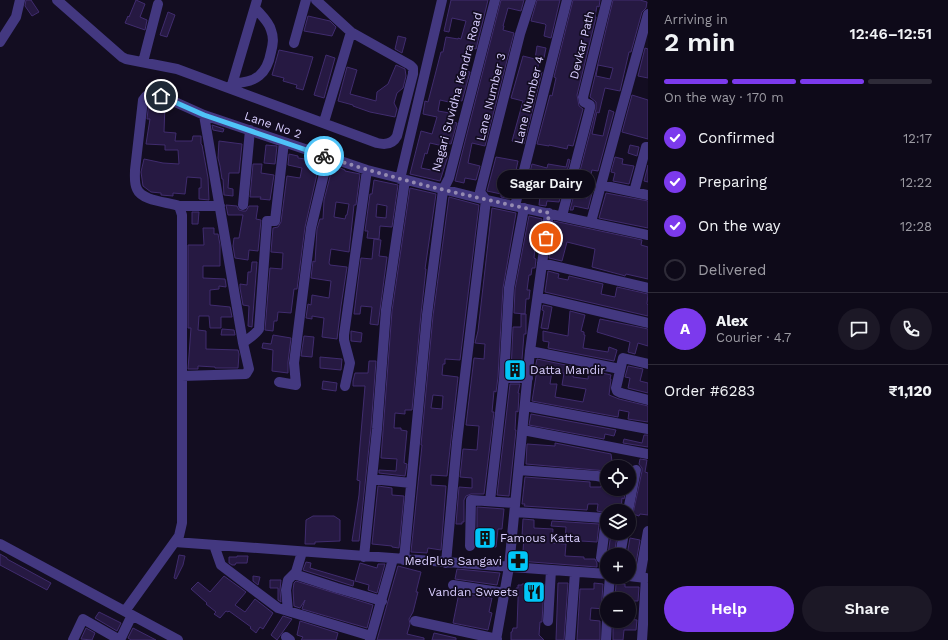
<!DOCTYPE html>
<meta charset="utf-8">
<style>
:root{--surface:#0e0a19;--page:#1c1826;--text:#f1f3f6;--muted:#9b9aa2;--line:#2e2b38;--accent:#7c3aed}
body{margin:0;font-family:"Work Sans",sans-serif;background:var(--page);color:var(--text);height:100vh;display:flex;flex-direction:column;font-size:15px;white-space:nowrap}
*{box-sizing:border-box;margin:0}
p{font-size:13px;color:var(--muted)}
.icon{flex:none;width:22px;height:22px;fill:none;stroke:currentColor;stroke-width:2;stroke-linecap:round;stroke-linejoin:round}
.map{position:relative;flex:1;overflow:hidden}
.side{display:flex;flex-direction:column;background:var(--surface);width:300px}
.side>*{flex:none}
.fabs{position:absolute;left:600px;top:460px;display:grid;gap:8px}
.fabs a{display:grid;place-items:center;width:36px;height:36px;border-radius:50%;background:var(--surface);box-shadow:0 1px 3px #0004,0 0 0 1px var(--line);font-size:20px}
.pin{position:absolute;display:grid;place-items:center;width:34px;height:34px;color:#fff;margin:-17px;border:2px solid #fff;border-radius:50%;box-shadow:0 1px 4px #0007}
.courier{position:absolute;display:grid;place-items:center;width:40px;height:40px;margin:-20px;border:3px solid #4fc3f7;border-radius:50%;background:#fff;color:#222;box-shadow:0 1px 5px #0007}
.bubble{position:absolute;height:28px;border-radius:14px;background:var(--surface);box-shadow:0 1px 3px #0004,0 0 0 1px var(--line);font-size:13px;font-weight:600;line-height:28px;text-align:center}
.head em{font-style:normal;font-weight:600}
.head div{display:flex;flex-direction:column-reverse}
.head{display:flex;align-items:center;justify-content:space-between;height:68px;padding:0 16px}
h1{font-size:26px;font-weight:600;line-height:30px}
.bar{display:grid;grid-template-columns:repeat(4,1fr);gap:6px 4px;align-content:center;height:48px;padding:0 16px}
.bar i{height:5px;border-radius:3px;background:var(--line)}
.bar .selected{background:var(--accent)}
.bar p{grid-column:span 4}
.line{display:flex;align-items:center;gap:10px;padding:0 16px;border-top:1px solid var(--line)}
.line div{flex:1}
.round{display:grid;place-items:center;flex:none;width:42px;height:42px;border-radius:21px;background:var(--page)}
ol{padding:0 16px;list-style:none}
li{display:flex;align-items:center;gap:12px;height:44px}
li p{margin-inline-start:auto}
li .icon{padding:4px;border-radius:50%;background:var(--accent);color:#fff;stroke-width:4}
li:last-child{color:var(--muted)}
li i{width:22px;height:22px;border:2px solid var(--line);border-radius:50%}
.action{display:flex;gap:8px;margin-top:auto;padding:8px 16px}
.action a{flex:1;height:46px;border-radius:24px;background:var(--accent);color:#fff;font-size:16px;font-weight:600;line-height:46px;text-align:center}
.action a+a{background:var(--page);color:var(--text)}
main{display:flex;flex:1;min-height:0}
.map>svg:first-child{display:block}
.building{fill:#261942;stroke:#402c6e;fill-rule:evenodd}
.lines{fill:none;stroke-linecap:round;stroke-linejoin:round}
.minor{stroke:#433880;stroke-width:10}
.done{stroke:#948ab1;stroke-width:4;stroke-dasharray:0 7.2}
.route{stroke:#4fc3f7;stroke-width:5}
.labels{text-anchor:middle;stroke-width:3.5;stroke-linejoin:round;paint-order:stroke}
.street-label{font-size:12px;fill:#d9ceff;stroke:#130d21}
.poi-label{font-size:12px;fill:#d9ceff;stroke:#130d21;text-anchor:start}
</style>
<main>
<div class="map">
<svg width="648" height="640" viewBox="0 0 648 640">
<rect width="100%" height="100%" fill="#130d21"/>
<path class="building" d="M26,0H31L39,12L32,16L25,6Z
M136,0L145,4L140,17L147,20L145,30L125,23L128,16L129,17Z
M451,0H488L476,49L468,47L462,70L470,72L462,101L454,99L453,103L440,100L438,111L450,113L448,121L457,123L451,144L444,143L443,146L430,143L427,154L425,153L421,168L436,171L439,155L448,156L440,181L410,174L421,131L432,134L437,117L423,114L425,101L428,102L441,52H443L446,37L458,39V38L461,39L466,21L452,18L449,32L444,31Z
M501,0H524L521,11L508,8L503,26H504L503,30L514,33L485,146L472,143L468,163L480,166L476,180L465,178L464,183L455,181Z
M537,0H560L551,38L544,36L546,25L545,24L531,21Z
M573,0H600L599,7L597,6L595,17H596L577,95L579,106L583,109L573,146L568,145L567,149L549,145V146L537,144L550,95L552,96L556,78L554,77Z
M613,0H640L647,2L646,8L642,12L631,52H629L620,91L605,88L599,113L597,112L592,134L603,136L609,110L614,112L598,171L592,170L589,184L580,182L577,196L587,198L590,184L594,185L588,209L574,206L573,210H570L596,109V102L590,97ZM598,65L613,68L610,79L596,76Z
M168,12L175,15L167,37L160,35Z
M308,16L330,21L336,27L332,36L304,31Z
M398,36L406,38L402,53L395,49Z
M537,46L546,48L544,58L540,57L537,71L542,72L524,144L512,141L523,101L511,98L523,56L535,59Z
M645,48L648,49V78L638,76Z
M279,50L313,57L303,90L296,88L297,85L283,81L284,78L272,75Z
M326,55L335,58L324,98L314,95Z
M396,65L405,69L406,76L403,88L397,93L394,103L397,109L395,117L370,112L353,106V105L338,101L347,67L357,70L350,94L376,101L377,92L388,84Z
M632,95L648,100V139L622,132Z
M152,100H154L165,104L164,132L176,133L175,141H192L193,136H201V144L202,145L208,178L209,200L199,199V188H201V178L187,177L185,194L173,193V196L161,195V193L151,192L143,186L141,172L144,159L163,163L179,164L178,150H165V145L146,144L150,119H147L149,102Z
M212,125L224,129L223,132L213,130Z
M219,141L242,144L239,173H229L228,188L233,189V196L224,195L223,179H222L220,166L218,158Z
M266,145L277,146L275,164L264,163Z
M630,145L639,147L637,156L628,153Z
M289,154L298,156V158L320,161L305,227L297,289H294L291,313L278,312L277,321H274L273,331L265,330L270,268L282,269L283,253L271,252L273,228L278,227L281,222L287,176L300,178L302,168L288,165Z
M496,157L518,161L510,199L501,197V194L487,191Z
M615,157L623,159L622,164L634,166L629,184L613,181L615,173L611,172Z
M568,159L570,160L559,202L547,201L546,206L539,205L541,188L560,189L562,177L541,172L538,182L528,180L532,164L547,168L548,164L566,167Z
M253,164H262L261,173L274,175L270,200L260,199L261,197H250Z
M333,165L345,170V171L360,174L356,205H354L349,252L331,249L329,263L330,265L347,267L341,306L337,339L322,337L324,318L312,316V319L306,318L308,304L311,305L312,295L329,298L331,281L311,278L313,261L315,262L317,229L320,219H323L324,200ZM336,202L349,204L347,215H346L345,219L334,217Z
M648,165V182L644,181Z
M374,180L398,185L392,227L380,226L379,239L367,238L368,231H365L370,194H372ZM377,204L387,206L386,218L376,217Z
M410,188L436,194L425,269H426L421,314L412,410H405V414L395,413L394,428H401V430L407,431L404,463L407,464L405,476L379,473V470L396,471L397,459L381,458L392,311Z
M606,193L648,201V228L599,218Z
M449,197L479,205L460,360L445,359V364H443L442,375L458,377L447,476L431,475V485L446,486L441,550L428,548L427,553L411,552L422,445H421L433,316ZM433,395L443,396L442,409L431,408Z
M226,205L237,206L239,210L243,211H246L249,206H258L256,219L261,220L258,251L249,250L248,260L235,258L233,246L234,238H239L243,215H228Z
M492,208L516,213L503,288L498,377L496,392L494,391L492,412H494L484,494H471L466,496L464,500V522H462V524H456L459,487L472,488V478L460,477L463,449L477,450L479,426L466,425L474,358L484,359L485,344L475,343L478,331Z
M192,212H199L198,224H192Z
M529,216L542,219L538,248H535L534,258L536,259L535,268H532L531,275H529L527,290H530L529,299H526L525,314L514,313L515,289Z
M554,221L642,240L641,245L648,247V279L626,274L625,276L622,275L592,267L595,249L567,242L562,261L549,258Z
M203,228H214V234H218L220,245V266H203V278L225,279L226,285V287L219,286V289L210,290V305L230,307L232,317H221V328H210L209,316H199L198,330L206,331V349L238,350L239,354L238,368H215V367L198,366V369H188L191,328H188V245H204Z
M374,239L381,240L379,256L387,257L378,325L370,324L372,307L361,306L360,314H354L361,258L372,259Z
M252,262H257L252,327L248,326L249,306L243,305L240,288V284L247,285L248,272H251Z
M548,271L559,274L558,278L568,280L569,276L603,284L601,294L615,297L617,287L648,294L647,304L648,305V316L545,292Z
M543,305L552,307L548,329L541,328L544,311L542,310Z
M570,311L585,315L581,331L584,332V335H585L583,348L608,352L609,347L617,350L614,361L548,348L549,342L543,341V331L568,336Z
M521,314H526V334H524L521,372H511L513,327H521Z
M600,319L648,329V346L638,343L635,354L628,352L630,342L597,332Z
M222,329L234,330L235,335H221Z
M351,331L362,333L361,342L351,341Z
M273,335L291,338L288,362V373L272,371L273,350L262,348L263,343L271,344Z
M304,336L314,337L312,357L301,356Z
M320,357L342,359L341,370L320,368Z
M537,359L575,367L573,377L588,379L589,370L611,375L610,379H611L609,395L619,399L648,406V422L628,419L629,412L619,410L618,417L532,401L537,370L534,373ZM552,371L564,373L562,385L586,389L583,402L555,397L557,384H550Z
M369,361H376L371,428L359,541H352L359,495L360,481L357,480L365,386H353V381L355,373H368Z
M628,366L643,369L640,381L648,383V393L628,388L630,378L625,377Z
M323,381L337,383L336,391L322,389Z
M510,384H520L518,393H519L518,412L516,411L515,430H516L509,496L497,495Z
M531,414L616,430L614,436L605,434L604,439L529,425Z
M644,435H648V447L623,443L624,439L642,443Z
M555,443L611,454L612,461L630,464V467H607V471L526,464L527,444L555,446Z
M640,459L647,460L645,472L648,473V515L640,514L639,516L633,514L642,471V468L639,464Z
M525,477L590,482V487H601V486H607V489H626L624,499L622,498L621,511H607V513L597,511L598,504H588L587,510L524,506L525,504H522Z
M378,486L392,488V495L404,496L399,548L392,547V546L372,544Z
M477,507L504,509L502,529H498L496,547L477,546Z
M313,516H334L340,520V541L315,542V544H305L306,520Z
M523,519L534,520V528L553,529L552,543L566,544L565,556L584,557V559H595L597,563V567L519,561V551H523L524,536H522Z
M552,521L599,524L597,542L565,540L566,527L551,526Z
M611,533H617V537L614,555H608Z
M630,538L640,540L635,569L634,567H629V555H627Z
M0,554L7,558V559L51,583L47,590L0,565Z
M179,555L185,556L183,565L176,579L174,578Z
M237,556H248L247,563H236L235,565H232L229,563V557H237Z
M306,562L311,563L310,568L354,581L353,586L303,570Z
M360,563L377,568L378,564H385L377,593L368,590L369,585L355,581Z
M398,566L421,572L416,592H418L413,612L409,619L410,624L407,634L424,638V640H377Z
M457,569L500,573L497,585L455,579Z
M224,576L246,592L235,605L245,612L255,599L273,613L263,629L260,627L256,633L250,628L251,627L229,611L228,612L226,611L220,618L214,614L216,612L206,604L207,603L191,589L198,582L210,592Z
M253,576L260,577L258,585L253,581Z
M270,580H281L280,590L281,602L278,600V588H270Z
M296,581L373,605L367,628L302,609L305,600L300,608L294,606L293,590L294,583Z
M558,583H568L564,640H556Z
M594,583L603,584L602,599V602L606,605V609L591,608L590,620L600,621V640H577L580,589H594Z
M522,584H544L542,622H540L539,635L544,640H511V632H512L513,628H517V627L518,600V596H516V588H518V585H522Z
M616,584H625V587H639L638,601H629L628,598H615Z
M459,593L492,598L489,612L492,613L488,630L453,623Z
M99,612L121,623L117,631L95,618Z
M283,616L292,619L277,640L271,635Z
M629,619L637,620L636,630H624L623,640H613V621H629Z
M300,621L338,633L336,640H301L303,637L297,635Z
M86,628L95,633L92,640L81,639Z
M133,628L156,640H131L128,638Z
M434,633L456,638V640H432Z"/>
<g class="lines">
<path class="minor" d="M57,0L122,57L126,59L177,69L377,143C385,145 393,144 397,136L413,74V68L410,65L351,32L316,0
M0,42L16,17L20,0
M294,43L306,0
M143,62L158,4
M233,83C256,83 267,74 271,52C273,44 274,38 271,30C269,22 261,15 255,8
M231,88L257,0
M324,122L351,32
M400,179L442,0
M601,185L648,195
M634,192L646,147H648
M243,205L250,130
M179,206H220
M515,206L567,0
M562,216L590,108V105L584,102L583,97L607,0
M591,222L620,115L648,14
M542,263L648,288
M538,297L648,323
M243,343C249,338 255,335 259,329L267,221H275L284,142
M530,351L620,369
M648,364L623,358L616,388L617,391L621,393L648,400
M182,376L246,374L249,369L243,343L204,115
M504,378H528
M279,382L296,385L294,363L311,228L328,157
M345,386L350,363L344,340V335L367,170
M525,406L648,429
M523,430L648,454
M519,470L597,476L607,478
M372,479L411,483
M490,501L504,378L509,288L524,208
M628,511L636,470
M515,512L604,518L606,520L601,558
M175,542L607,574
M0,544L178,640
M214,545L221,565L278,608L371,636
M470,546L471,500L515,503
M620,555L624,533
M364,557L377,429L386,310L405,180
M404,560L427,315L443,190L449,178L495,0
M446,563L457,442L486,200L480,192L520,34L531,0
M294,574L337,588L382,601
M629,576L646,578
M640,576L648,531
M453,585L505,593
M608,599L610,577
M125,611L179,536L182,523V215L179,206C168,202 142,201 137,189C134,183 135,176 135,170L143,100C146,95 149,93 155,93L204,115L367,170L486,200L648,235
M288,611L286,590L288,580L296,572L302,552
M415,621L497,639
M548,621L551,570
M286,637L290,640
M73,640L83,619L120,640
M120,640L132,615
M370,640L393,559
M496,640L509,567L530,351L549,213
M570,640L575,572
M606,640L607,621
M642,640L646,578"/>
</g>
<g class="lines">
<path class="done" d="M324,156C398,181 473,197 549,213L546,238"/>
<path class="route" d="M161,96L204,115L324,156"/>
</g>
<defs>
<g id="building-square" transform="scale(1.15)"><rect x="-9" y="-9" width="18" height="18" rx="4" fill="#01c6f8" stroke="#130d21"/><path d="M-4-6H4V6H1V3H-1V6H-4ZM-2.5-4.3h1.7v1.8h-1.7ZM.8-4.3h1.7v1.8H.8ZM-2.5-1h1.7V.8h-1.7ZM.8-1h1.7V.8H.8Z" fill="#111"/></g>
<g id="pharmacy-square" transform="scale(1.15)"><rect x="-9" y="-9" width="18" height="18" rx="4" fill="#01c6f8" stroke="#130d21"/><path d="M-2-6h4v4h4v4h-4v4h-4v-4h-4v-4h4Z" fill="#111"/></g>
<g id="restaurant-square" transform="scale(1.15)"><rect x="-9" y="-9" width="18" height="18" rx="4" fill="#01c6f8" stroke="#130d21"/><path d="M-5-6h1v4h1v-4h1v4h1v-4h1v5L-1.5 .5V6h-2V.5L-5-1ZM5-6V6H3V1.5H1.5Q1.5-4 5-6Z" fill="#111"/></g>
</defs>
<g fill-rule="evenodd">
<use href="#building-square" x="515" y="370"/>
<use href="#building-square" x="485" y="538"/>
<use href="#pharmacy-square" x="518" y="561"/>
<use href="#restaurant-square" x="534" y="592"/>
</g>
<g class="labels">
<g class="street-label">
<text transform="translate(582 45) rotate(-76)" y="4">Devkar Path</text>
<text transform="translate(457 92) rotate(-75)" y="4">Nagari Suvidha Kendra Road</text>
<text transform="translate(491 97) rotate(-76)" y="4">Lane Number 3</text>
<text transform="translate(529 100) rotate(-76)" y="4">Lane Number 4</text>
<text transform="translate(273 125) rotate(19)" y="4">Lane No 2</text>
</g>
<g class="poi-label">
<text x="530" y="374">Datta Mandir</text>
<text x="500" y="542">Famous Katta</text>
<text x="502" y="565" text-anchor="end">MedPlus Sangavi</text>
<text x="518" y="596" text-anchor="end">Vandan Sweets</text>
</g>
</g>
</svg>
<div class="fabs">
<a><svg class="icon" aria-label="locate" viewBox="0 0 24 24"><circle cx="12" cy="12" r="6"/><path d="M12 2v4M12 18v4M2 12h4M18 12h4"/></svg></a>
<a><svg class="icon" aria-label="layers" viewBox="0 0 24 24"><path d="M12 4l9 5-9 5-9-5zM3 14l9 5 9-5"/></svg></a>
<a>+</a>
<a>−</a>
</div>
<div class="pin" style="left:546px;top:238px;background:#ea580c"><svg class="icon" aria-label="bag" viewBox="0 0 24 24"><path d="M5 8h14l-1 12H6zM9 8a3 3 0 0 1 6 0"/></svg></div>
<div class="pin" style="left:161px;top:96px;background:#1f2937"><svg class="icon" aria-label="home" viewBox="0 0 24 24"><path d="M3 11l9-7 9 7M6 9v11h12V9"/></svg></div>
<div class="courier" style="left:324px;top:156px"><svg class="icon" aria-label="bike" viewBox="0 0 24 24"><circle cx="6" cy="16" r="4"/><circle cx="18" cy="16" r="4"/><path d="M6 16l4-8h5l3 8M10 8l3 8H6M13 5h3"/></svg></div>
<div class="bubble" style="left:497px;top:170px;width:98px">Sagar Dairy</div>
</div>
<section class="side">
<div class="head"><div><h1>2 min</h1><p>Arriving in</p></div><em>12:46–12:51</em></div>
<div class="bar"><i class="selected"></i><i class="selected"></i><i class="selected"></i><i></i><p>On the way · 170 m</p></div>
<ol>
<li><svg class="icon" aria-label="check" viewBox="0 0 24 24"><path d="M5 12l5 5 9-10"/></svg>Confirmed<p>12:17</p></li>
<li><svg class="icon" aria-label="check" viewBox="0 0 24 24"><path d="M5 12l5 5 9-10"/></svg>Preparing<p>12:22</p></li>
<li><svg class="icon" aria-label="check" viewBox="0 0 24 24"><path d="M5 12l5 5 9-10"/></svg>On the way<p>12:28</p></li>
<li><i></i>Delivered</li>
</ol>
<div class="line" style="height:72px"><b class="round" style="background:var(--accent);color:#fff">A</b><div><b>Alex</b><p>Courier · 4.7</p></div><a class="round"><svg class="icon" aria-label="chat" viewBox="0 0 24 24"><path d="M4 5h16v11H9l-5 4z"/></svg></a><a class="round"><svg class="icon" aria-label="phone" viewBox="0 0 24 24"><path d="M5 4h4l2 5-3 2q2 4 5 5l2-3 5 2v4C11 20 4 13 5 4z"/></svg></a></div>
<div class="line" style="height:52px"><div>Order #6283</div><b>₹1,120</b></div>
<div class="action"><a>Help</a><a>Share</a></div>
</section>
</main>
